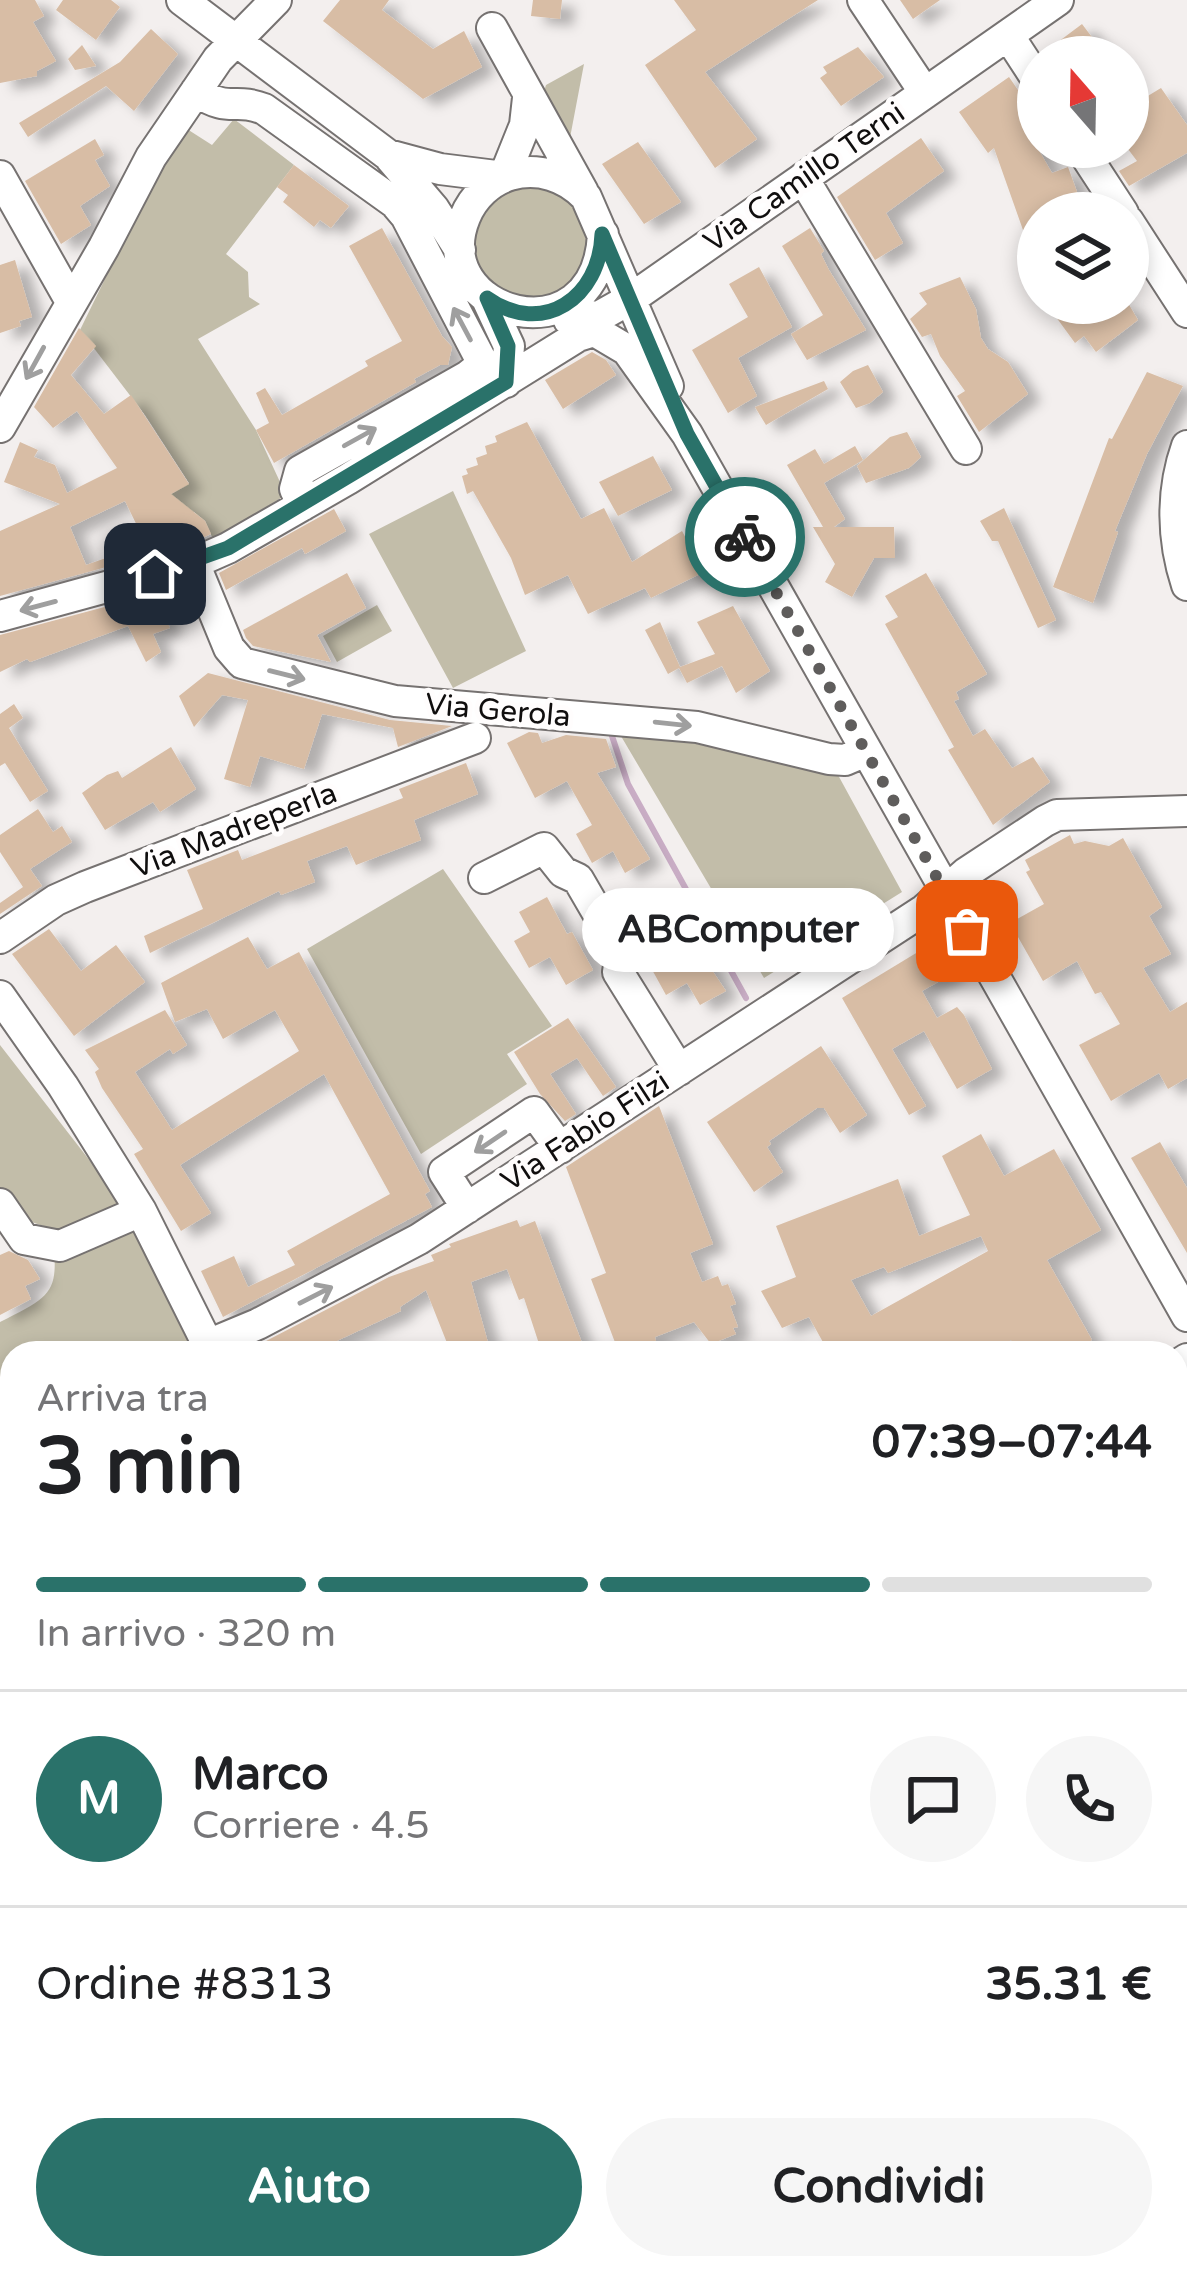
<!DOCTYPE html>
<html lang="it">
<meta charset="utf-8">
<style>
:root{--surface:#fff;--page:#f6f6f6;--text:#202124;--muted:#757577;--line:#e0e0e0;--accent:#2a726a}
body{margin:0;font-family:"Varela Round",sans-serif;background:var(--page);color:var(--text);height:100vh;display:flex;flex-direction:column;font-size:45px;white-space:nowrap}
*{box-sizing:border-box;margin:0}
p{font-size:39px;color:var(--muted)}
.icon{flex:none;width:66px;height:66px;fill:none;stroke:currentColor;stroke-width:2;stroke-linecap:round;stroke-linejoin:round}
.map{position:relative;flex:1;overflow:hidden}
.drawer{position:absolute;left:0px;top:1341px;width:1188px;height:939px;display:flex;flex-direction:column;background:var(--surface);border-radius:36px 36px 0 0;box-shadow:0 6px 18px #0003}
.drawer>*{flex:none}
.needle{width:78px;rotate:340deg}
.buttons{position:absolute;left:1017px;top:36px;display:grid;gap:24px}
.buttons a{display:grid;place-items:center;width:132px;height:132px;border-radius:50%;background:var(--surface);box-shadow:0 6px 18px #0003;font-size:60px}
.pin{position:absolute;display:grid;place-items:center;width:102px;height:102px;color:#fff;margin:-51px;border-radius:24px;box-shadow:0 6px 18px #0006}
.courier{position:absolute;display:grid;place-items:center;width:120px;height:120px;margin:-60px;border:9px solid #2a726a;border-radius:50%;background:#fff;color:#222;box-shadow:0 3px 15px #0007}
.bubble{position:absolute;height:84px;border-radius:42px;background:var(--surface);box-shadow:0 6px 18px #0003;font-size:39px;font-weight:800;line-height:84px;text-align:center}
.head em{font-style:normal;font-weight:800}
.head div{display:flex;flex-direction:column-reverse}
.head{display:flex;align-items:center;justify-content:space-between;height:204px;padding:0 36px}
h1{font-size:78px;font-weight:800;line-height:90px}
.bar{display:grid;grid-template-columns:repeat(4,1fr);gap:18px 12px;align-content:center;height:144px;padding:0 36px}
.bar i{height:15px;border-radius:9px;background:var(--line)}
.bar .current{background:var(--accent)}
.bar p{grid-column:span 4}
.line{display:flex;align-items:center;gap:30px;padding:0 36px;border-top:3px solid var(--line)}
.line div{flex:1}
.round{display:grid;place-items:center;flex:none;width:126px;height:126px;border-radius:63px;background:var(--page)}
.cta{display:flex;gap:24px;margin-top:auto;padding:24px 36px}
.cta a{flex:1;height:138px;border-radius:72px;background:var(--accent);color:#fff;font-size:48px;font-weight:800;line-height:138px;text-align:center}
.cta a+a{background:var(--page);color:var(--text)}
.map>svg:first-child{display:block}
.green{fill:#c2bda9}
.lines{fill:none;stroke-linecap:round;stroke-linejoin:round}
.stream{stroke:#c9adc5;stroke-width:6}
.building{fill:#d8bda5;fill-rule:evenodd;filter:url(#shadow)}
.minor-casing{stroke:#767271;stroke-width:34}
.minor{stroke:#fff;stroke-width:30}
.oneway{stroke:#9f9f9f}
.done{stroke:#5f5d5c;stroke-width:12;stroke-dasharray:0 21.6}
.route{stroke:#2a726a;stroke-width:15}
.labels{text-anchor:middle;stroke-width:10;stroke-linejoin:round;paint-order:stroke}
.street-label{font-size:30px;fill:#100e0e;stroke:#fffdfd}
</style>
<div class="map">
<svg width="1187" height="2279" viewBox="0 0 1187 2279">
<defs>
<filter id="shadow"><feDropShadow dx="13" dy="7" stdDeviation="6" flood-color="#0004"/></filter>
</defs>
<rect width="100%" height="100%" fill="#f3efee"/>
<path class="green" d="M584,64L569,143L542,98L546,85Z
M234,119L294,165L226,254L248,272L249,297L260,304L198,339L256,430L286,495L213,539L205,521L194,512L174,520L163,499L189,483L145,415L80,330L147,193L187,129L212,145Z
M472 242a58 58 0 1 1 116 0a58 58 0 1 1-116 0Z
M453,491L526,651L453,688L369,534Z
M377,605L392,631L337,662L323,636Z
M615,726L838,775L902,892L764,978Z
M443,869L552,1026L507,1054L527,1084L421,1154L307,949Z
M0,1045L132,1215L197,1353H12V1471L0,1477V1322C56,1294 59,1292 52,1229L0,1211Z"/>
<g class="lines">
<path class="stream" d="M609,727L628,784L746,998"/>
</g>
<path class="building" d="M0,0H35L44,16L33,22L56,61L37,71V76L0,83Z
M63,0H111L120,7L96,40L56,10Z
M340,0H389L382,10L433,49L464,31L482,67L423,99L323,21Z
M533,0H562L560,19L531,16Z
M674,0H818L705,72L757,139L715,168L645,65L696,30Z
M900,0H940L913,19Z
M1082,24L1107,57H1057L1050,48Z
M151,29L178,54L134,111L106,86L28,137L19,123L120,62Z
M82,45L96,66L75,70L68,59Z
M858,47L884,77L841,106L820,78L827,73L823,67Z
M1009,77L1031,109L1019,116L1052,173L1068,167L1081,203L1067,208L1068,213H1038V223L1023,230L994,148L988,153L959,112Z
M1161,88L1187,125V153L1129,186L1119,171L1137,161L1128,149V108Z
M921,138L944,171L886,213L903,243L875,260L837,197Z
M95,139L104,155L95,160L110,186L80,206L91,225L61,244L25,181Z
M638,142L681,202L644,224L602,164Z
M294,165L349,206L331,228L320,220L314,227L283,202L288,195L277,187Z
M382,228L442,336L452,347L448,365H440L414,379L416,382L274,463L256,430L269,423L256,393L265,388L282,415L368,366L365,361L402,341L349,246Z
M810,228L824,251L821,254L829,270L866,330L807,360L791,334L823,315L782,246Z
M15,260L32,317L19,321L21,326L0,333V265Z
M759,267L792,327L738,358L757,396L728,413L692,350L748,317L729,284Z
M960,277L976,309L981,338L988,349L1008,362L1028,394L979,432L957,396L965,391L940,356L931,334L922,337L910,319L927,304L919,293Z
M1076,303H1128L1138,320L1096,352L1084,336L1075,343L1056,317Z
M79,328L96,346L71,375L104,414L131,395L189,484L171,494L205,521L211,534L187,545L0,596V531L60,504L4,482L20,442L38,450L34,457L55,465L67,493L117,468L77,411L53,428L34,407ZM125,501L146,544L86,565L70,527Z
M592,352L606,360L616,375L563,409L545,380Z
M868,365L883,392L870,403L856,408L840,382L853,371Z
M1147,372L1183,386L1147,454L1115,531L1118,532L1093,603L1053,587L1109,438L1112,439Z
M824,381L828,389L766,425L755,407Z
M527,422L581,519L604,508L632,562L682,531L704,572L651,598L645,588L588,614L568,575L525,595L511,558L473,491L467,494L462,476L468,474L466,469L478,465L476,458L487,454L485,446L497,442L495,436Z
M907,432L921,457L909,468L866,483L857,466L890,437Z
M855,446L863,460L824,483L845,519L834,527H894L895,558H874L852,597L825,582L835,564L813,527H823L787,465L815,449L824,464Z
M653,456L672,490L618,516L599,482Z
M1004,508L1056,620L1038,628L998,541H992L980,521Z
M334,509L346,531L305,554L302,548L226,590L219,573Z
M347,573L366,608L317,635L331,662L253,646L246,638L243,630Z
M926,573L987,674L956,692L959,699L954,701L973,736L985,729L1012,768L1033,757L1050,782L993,825L948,750L954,747L885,624L898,617L885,596Z
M183,586L188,600L163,612L170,628L153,634L161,652L146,662L128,626L30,662L27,659L0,672V635Z
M733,606L770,671L736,693L722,666L687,683L679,668L668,674L645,630L660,622L680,667L715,654L697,622Z
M208,673L390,720L452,726L398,747L393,728L322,714L304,769L260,756L250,787L224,779L248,700L222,695L194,727L179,696Z
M14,704L23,718L9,728L48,791L30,802L5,763L0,766V714Z
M529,732L538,733L542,743L566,735L606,739L616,767L597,773L650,859L625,873L613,851L592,863L576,834L592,825L567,781L535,798L507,743Z
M171,747L196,789L160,812L153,802L105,830L82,793L107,775L118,771L122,778Z
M466,763L478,794L414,820L421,840L356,865L347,846L307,861L315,882L281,895L279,891L150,953L144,936L203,909L187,870L238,850L242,860L403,798L399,789Z
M38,809L53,832L62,826L72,842L30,869L42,886L0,914V903L23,887L0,852V835Z
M1070,835L1074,844L1085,841L1109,846L1123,838L1162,907L1149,916L1171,954L1143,968L1170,1012L1187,1002V1078L1168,1089L1159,1073L1111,1101L1079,1045L1120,1024L1101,992L1095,994L1077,961L1043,981L1010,923L1044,904L1026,872L1030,870L1025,860Z
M547,897L567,934L572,932L593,970L566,985L550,957L529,968L514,941L530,932L519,912Z
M681,924L726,991L700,1005L687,983L666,995L650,966L666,956L655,938Z
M49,929L81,971L116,945L145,982L74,1036L12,954Z
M248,937L267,969L299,952L430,1191L425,1194L432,1207L223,1317L201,1271L234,1256L248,1287L295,1265L287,1251L390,1194L324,1074L180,1165L211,1213L181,1231L134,1154L143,1149L102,1088L95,1072L99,1069L85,1050L165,1010L187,1045L173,1054L170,1049L135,1072L172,1130L299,1051L275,1010L223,1039L207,1009L175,1022L161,983Z
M936,941L954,973L922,991L937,1018L957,1007L964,1015L992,1069L957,1089L924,1031L892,1049L926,1106L909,1115L842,998Z
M568,1018L616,1087L603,1096L577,1058L550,1074L576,1114L565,1121L540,1094L514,1052Z
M821,1046L867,1115L840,1133L824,1108H817L769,1141L771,1144L767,1147L783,1172L754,1192L707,1122Z
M659,1106L713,1244L690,1253L702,1282L718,1276L722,1286L728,1284L736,1304L730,1306L738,1327L733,1328L736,1334L711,1344L694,1322L655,1337L659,1353H619L591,1279L606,1273L566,1167Z
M981,1134L1004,1176L1054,1149L1101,1230L1047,1260L1092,1340L1069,1353H1019L1011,1340L990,1353H829L809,1317L782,1328L761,1291L796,1277L776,1226L898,1179L919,1236L970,1215L942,1156ZM981,1236L988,1251L871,1316L851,1280L884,1267L888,1273Z
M1160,1142L1187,1188V1253L1131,1158Z
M517,1220L520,1227L535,1221L586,1353H542L524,1298L519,1300L507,1269L471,1282L491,1353H451L426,1290L400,1307L401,1311L311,1353H243L389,1277L434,1261L431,1255L451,1247L449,1244Z
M9,1251L28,1260L40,1279L25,1286L31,1299L0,1315V1255Z"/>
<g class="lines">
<g class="minor-casing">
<path id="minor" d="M182,0L388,155L434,209L460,250
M863,0L925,93
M492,28L583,192
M1008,35L1038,81
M196,91C230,114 234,97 264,109L395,203L406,216L480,358L478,368L468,376L300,471L295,489L303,505
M1080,147L1123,213
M388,155L440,169L504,177
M0,176L70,300
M504,177L525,125L528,98
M803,178L966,449
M1128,221L1187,312
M603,234C597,363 425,315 465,217C473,197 490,181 510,175C538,167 566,176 586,197L668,386
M487,299L509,346L506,382
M569,320L600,316L632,298L1058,0
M578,321L627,350L687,434L1187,1316
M0,427L104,247L151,157L218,59L276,0
M1187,446C1171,491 1172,540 1187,585
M194,563L229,648L242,663L395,701L697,727L829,759L845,760L866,751
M0,616L194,563L228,548L348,479L578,336L597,330
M484,878L544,848L563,872L578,879L621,953L618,972L679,1070
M0,938L56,900L85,887L475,738
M0,996L63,1086L141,1211L212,1353
M0,1204L24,1239L60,1246L141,1211
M467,1208L444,1172L534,1112L560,1148
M210,1344L258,1324L419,1239L924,910L966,873L1045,821L1057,815L1187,811
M1176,1366L1187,1359
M0,1715L12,1713
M1176,1847L1187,1863
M6,2061L12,2074
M1176,2061L1187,2058
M1176,2161L1187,2169
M201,2268L207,2279
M670,2268L676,2279
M171,2279L177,2268
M408,2279L411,2268"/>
</g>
<use href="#minor" class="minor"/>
</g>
<defs><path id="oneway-shaft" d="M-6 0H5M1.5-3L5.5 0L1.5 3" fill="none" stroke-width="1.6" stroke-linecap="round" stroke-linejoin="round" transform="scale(3)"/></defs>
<g class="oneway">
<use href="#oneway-shaft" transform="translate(462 324) rotate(-118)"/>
<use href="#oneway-shaft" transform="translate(35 363) rotate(119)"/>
<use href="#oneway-shaft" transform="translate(360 437) rotate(-29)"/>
<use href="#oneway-shaft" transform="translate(38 606) rotate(165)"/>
<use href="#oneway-shaft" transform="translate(287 675) rotate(14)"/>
<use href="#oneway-shaft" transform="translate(673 724) rotate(6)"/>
<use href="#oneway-shaft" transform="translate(490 1142) rotate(146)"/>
<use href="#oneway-shaft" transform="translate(316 1295) rotate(-27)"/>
</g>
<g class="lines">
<path class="done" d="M745,537L967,931"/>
<path class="route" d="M155,574L228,548L506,382L508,346L487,298C543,338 600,297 602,234L687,434L745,537"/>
</g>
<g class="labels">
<g class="street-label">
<text transform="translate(804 177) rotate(-35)" y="10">Via Camillo Terni</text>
<text transform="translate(498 710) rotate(5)" y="10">Via Gerola</text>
<text transform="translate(234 830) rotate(-21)" y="10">Via Madreperla</text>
<text transform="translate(585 1131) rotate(-33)" y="10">Via Fabio Filzi</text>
</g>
</g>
</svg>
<div class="buttons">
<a><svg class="needle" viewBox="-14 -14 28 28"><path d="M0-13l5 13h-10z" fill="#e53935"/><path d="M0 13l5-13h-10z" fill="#757577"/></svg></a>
<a><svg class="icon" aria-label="layers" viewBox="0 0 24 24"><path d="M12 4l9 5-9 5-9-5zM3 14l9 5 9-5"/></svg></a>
</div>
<div class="pin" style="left:967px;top:931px;background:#ea580c"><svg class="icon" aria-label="bag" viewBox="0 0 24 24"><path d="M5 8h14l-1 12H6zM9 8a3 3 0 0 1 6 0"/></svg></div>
<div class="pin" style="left:155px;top:574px;background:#1f2937"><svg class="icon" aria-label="home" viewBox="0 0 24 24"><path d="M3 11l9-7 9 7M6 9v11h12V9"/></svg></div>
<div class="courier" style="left:745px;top:537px"><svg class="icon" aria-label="bike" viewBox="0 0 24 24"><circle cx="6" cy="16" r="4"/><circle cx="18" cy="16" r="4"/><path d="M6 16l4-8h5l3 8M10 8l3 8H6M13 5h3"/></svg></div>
<div class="bubble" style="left:582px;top:888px;width:312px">ABComputer</div>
<section class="drawer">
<div class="head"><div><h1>3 min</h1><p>Arriva tra</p></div><em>07:39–07:44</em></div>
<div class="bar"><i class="current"></i><i class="current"></i><i class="current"></i><i></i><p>In arrivo · 320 m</p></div>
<div class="line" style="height:216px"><b class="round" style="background:var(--accent);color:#fff">M</b><div><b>Marco</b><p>Corriere · 4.5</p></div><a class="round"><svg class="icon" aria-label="chat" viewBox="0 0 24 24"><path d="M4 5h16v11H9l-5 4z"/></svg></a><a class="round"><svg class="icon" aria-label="phone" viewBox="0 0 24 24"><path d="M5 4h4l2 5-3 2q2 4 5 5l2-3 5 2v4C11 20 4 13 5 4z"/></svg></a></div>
<div class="line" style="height:156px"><div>Ordine #8313</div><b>35.31 €</b></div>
<div class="cta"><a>Aiuto</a><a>Condividi</a></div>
</section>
</div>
